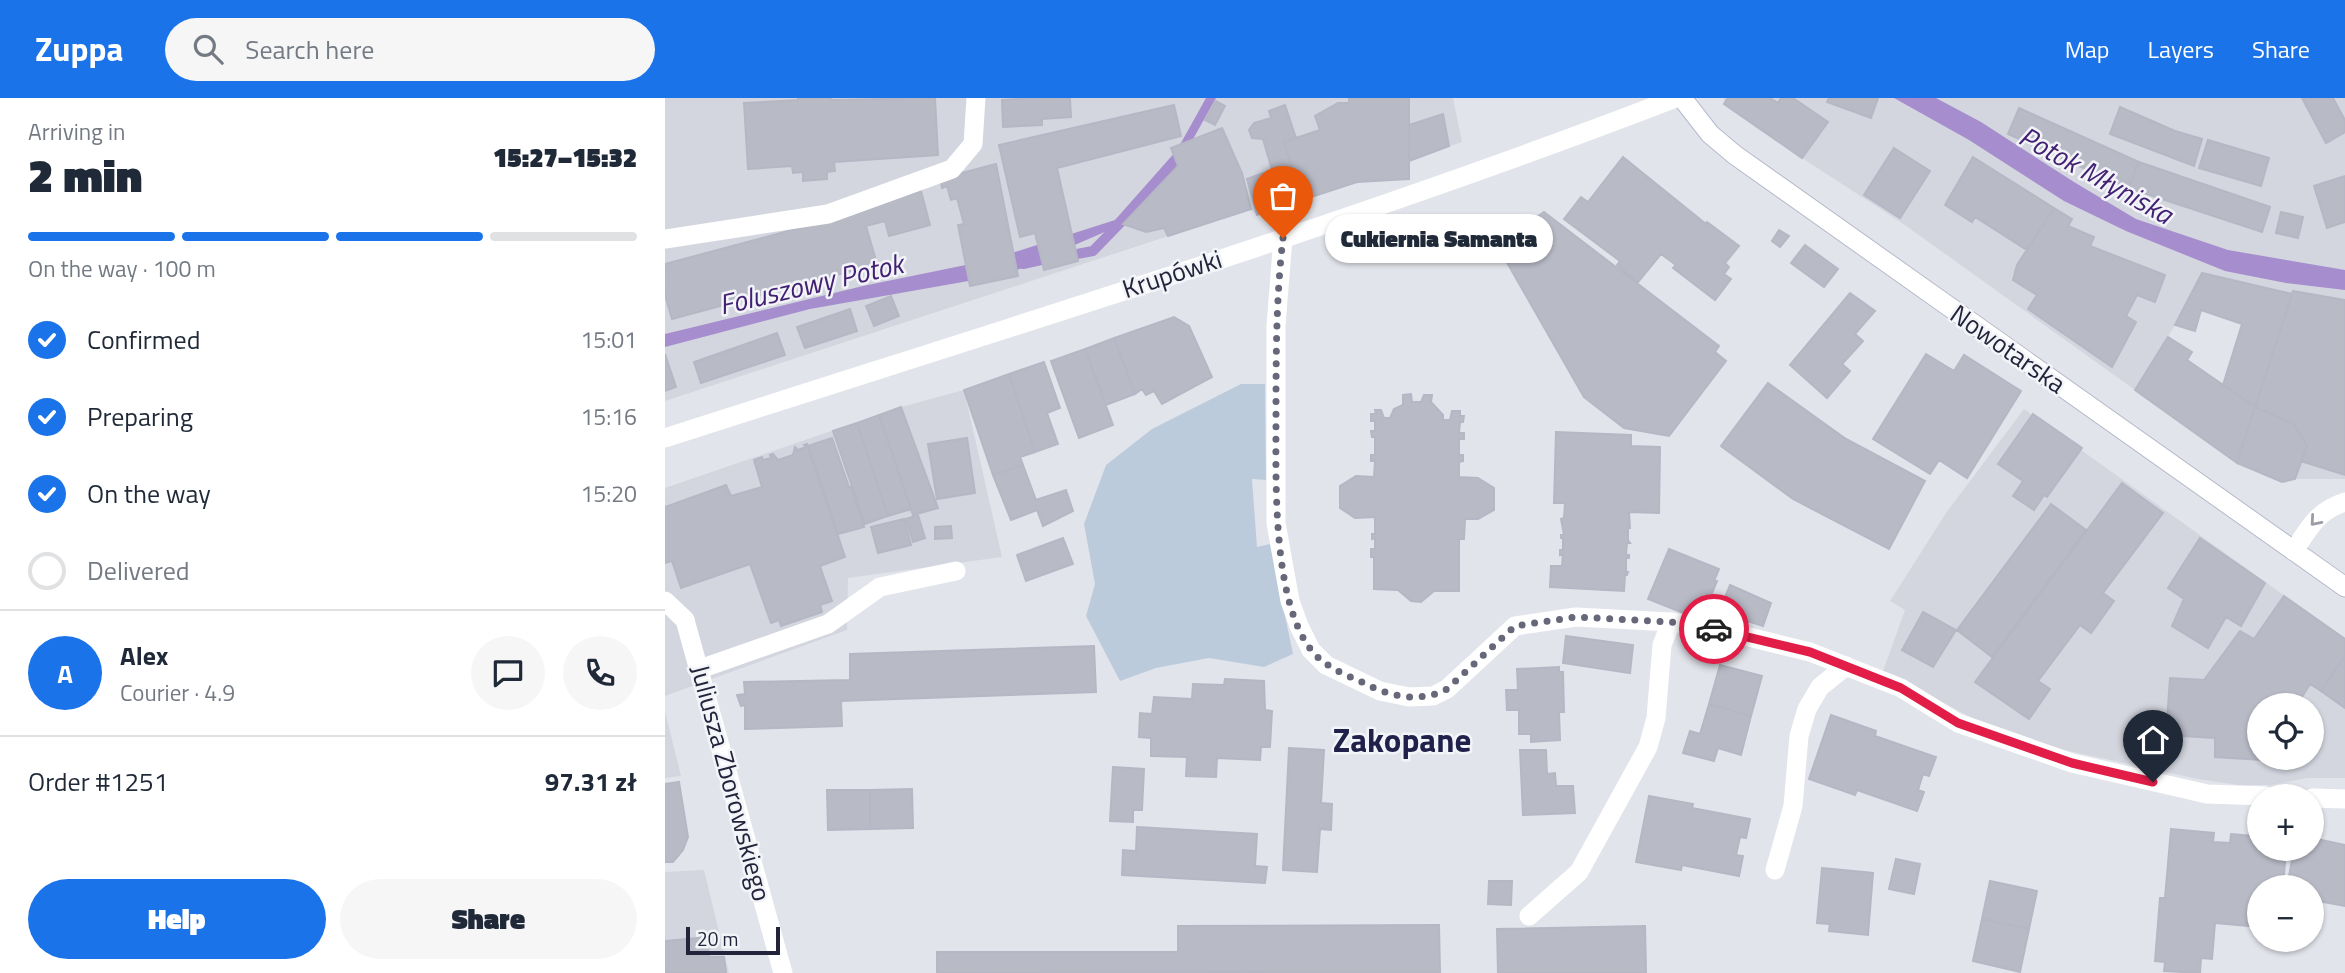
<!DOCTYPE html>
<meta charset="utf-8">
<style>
:root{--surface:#fff;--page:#f6f6f7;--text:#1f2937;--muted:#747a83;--line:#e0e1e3;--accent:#1a73e8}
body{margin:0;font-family:"Titillium Web",sans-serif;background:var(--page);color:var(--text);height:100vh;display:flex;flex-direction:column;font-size:26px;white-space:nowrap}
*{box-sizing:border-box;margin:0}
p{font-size:23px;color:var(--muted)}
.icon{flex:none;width:38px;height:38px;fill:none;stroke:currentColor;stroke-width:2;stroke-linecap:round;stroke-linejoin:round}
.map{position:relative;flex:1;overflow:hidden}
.side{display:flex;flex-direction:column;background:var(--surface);width:665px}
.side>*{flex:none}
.tools{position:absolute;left:1582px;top:595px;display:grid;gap:14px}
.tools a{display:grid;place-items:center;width:77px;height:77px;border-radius:50%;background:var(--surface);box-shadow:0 2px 5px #0004;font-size:35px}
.scale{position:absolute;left:21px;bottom:18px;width:94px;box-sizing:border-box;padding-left:7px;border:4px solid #23243b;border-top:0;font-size:19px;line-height:24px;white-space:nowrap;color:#23243b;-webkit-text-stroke:5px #f2f4f8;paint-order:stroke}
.pin{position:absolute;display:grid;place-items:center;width:60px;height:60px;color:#fff;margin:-72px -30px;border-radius:50% 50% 50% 0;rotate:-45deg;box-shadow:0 0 7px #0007}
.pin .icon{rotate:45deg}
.courier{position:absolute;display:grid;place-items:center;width:70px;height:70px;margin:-35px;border:5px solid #e11d48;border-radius:50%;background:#fff;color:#222;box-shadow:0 2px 9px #0007}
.bubble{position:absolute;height:49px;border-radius:24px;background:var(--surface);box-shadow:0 2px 5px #0004;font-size:23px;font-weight:800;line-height:49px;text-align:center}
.head em{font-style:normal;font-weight:800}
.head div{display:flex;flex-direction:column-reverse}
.head{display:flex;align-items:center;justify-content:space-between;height:119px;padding:0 28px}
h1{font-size:46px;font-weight:800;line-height:52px}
.bar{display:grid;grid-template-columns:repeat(4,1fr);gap:10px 7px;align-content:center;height:84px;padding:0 28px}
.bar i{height:9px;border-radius:5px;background:var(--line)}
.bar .on{background:var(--accent)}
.bar p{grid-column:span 4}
.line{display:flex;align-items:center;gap:18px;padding:0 28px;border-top:2px solid var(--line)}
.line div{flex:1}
.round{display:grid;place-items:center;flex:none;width:74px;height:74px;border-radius:37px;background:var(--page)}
ol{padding:0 28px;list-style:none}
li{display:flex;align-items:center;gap:21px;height:77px}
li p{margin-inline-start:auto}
li .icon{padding:7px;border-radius:50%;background:var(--accent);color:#fff;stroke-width:4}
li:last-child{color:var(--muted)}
li i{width:38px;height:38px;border:4px solid var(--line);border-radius:50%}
.action{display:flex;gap:14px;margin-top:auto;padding:14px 28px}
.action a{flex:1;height:80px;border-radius:42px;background:var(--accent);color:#fff;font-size:28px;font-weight:800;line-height:80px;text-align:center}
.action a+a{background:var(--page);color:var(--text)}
header{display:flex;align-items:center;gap:42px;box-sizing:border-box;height:98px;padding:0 35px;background:var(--accent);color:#fff}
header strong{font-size:33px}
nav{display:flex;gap:38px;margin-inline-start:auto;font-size:24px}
.search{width:490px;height:63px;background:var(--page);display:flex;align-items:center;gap:18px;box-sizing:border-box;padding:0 24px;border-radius:38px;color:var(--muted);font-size:26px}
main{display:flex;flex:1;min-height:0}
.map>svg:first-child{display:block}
.built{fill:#d3d6df;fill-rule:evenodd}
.green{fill:#bccbdb}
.water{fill:#a68dcd}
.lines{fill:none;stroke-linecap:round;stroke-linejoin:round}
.stream{stroke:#a68dcd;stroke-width:10}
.building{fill:#b8bac6;stroke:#b5b8c4;stroke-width:2}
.secondary-casing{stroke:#b6b9ca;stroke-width:21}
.service{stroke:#fff;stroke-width:19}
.pedestrian{stroke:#fff;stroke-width:19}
.minor{stroke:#fff;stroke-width:19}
.secondary{stroke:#fff;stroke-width:19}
.oneway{stroke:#9c9ca7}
.done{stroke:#666779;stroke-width:7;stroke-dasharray:0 12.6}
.route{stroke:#e11d48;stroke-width:9}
.labels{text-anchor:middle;stroke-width:5;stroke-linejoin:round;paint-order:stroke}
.street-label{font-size:26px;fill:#23243b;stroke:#f2f4f8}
.water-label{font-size:28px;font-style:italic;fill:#422173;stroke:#f2f4f8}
.district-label{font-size:33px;font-weight:bold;fill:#20214b;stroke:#f2f4f8}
</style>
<header>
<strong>Zuppa</strong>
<div class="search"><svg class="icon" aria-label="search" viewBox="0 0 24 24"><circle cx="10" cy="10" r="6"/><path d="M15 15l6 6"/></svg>Search here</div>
<nav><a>Map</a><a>Layers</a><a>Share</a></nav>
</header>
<main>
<section class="side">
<div class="head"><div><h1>2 min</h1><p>Arriving in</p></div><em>15:27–15:32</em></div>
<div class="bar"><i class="on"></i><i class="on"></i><i class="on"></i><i></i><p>On the way · 100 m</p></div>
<ol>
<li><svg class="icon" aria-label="check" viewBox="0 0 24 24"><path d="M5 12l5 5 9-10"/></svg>Confirmed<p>15:01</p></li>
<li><svg class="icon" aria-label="check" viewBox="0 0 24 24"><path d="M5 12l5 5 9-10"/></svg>Preparing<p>15:16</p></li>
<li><svg class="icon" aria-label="check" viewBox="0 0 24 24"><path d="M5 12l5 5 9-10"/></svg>On the way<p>15:20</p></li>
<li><i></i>Delivered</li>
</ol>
<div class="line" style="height:126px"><b class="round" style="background:var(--accent);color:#fff">A</b><div><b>Alex</b><p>Courier · 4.9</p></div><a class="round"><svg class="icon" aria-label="chat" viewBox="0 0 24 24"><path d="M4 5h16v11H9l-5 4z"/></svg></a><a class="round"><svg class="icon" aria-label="phone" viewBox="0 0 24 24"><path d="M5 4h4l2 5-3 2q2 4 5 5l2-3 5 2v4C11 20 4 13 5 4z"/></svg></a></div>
<div class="line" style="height:91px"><div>Order #1251</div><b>97.31 zł</b></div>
<div class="action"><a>Help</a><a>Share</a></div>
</section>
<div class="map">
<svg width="1680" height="875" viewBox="0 0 1680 875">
<rect width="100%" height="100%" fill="#e2e4eb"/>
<path class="built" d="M0,0H788L797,44L744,63V81L692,84L592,117L586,111L0,303Z
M1059,0H1680V381H1630L1617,384L1572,365L1627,196L1537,176L1510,227L1470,292L1237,125L1137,60L1059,6Z
M299,292L337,459L183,480L182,532L0,598V390L236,309Z
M1359,311L1680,541V680H1642L1605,687H1573L1533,681L1376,647L1309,621L1218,573L1240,512L1225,503L1281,415ZM1594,607H1647V660H1594Z
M0,613L16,678L0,680Z
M39,772L64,875H0V774Z"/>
<path class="green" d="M576,286H600L601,382L587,381L592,449L605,446L628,556L599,569L544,560L491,570L455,583L421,518L430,486L419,426L441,367L487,331Z"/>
<path class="water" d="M541,0H551L513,68L458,126L343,176L145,211L0,249V236L198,188L325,162L450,122L512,52Z
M1229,0H1271L1316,24L1409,84L1471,121L1563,152L1680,172V192L1621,185L1560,173L1461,133L1399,103L1304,42Z"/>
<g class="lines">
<path class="stream" d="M412,156L428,153L460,120
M358,166L376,162"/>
</g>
<path class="building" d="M133,0H166V2L270,0L273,57L169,64L170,73L162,74V81L138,83V74L128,75L127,68L83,71L79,5L133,2Z
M373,0H405L406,19L377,21V27L338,29L337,2Z
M684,0H744V81L692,84L637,102L619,44L655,32L650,18L673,5H684Z
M1063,0H1105L1113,5L1116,0H1128L1163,24L1137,60L1059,6Z
M1164,0H1213L1206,20L1162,4Z
M1637,0H1668L1680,22V34L1661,45Z
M551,3L560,8L550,27L540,22Z
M509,7L516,38L392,70L413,163L379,172L370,135L355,139L334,47Z
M620,7L631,40L619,44L637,102L592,117L582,81L607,72L598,41L587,40L584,32L589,25L606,20L604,13Z
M1455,9L1510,33L1537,41L1529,68L1445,36Z
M1354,10L1474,64L1463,90L1343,36Z
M778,16L784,48L744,63V27Z
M557,30L577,75L586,111L503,138L499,130L481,134L458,126L513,68L506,50Z
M1543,42L1604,60L1596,88L1534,70Z
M1229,50L1265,73L1235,120L1199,97Z
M958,59L1041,126L1042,124L1074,148L1060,165L1064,169L1059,176L1066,181L1050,202L1008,170L1011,167L996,156L973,184L952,167L955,163L899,121L916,99L923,104Z
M1308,59L1389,110L1362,152L1310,119L1307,124L1280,107Z
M1474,64L1605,109L1597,134L1463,90Z
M331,66L353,178L305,188L293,127L299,126L292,100L286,102L282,88L277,90L276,84L277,80Z
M1680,78V124L1662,130L1649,88Z
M256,93L265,127L224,138L220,123L201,128L212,166L7,221L0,197V166L198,113L197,108Z
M1389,110L1407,121L1403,128L1429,139L1425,148L1500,177L1490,204L1472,197L1461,218L1471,224L1447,269L1363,211L1372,197L1348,182L1352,167Z
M879,114L1054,248L1050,254L1061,263L1004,338L959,330L919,299L832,147Z
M1616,114L1638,119L1633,140L1611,135Z
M1114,132L1124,138L1115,149L1107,143Z
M1140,147L1173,171L1159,189L1126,165Z
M1537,175L1627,196L1590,309L1558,287L1577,226L1536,212L1530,233L1510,227Z
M1628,193L1680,202V377L1636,363L1642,348L1629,326L1590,309Z
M1185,195L1210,213L1190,236L1198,243L1177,266L1185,273L1162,300L1125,267Z
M226,198L234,218L209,228L201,208Z
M185,211L192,233L140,250L132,229Z
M509,219L524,228L547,279L497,306L489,293L481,297L477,291L470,296L449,240Z
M112,235L120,257L36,285L29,264Z
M1503,239L1527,254L1522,262L1590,309L1572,365L1470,292Z
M449,240L470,296L441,307L420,251Z
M420,251L448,327L414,340L386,263Z
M0,256L11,289L0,293Z
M1261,256L1289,273L1299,257L1356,293L1302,380L1274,362L1265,376L1208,341Z
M379,264L395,310L382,315L393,346L370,354L344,276Z
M344,276L370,354L355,359L358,367L328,377L299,292Z
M1103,285L1181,341L1260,383L1224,451L1128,401L1056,348Z
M746,296L747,304H756L759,297H767L766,304L778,317V322H785L787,313H795V318H799L798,324H795L794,335H799V341H794V357H798V363L794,364V379L813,380L829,390V412L813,421H800L799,441H794V493H769L756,504L746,503L733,492L709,491V459H706V451H710V440L707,441V436H710V419L690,420L675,410V388L691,378L709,379L710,363H706V357H710V339H707L706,333H710V323H706V316H711L710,312H716L719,320H725L729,311L738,307V297Z
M236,309L273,410L248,417L214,317Z
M1590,309L1629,326L1642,348L1630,381L1617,384L1572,365Z
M1368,316L1417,350L1382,399L1379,397L1369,412L1348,398L1358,383L1333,366Z
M214,317L246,411L223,418L192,325Z
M192,325L223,418L200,426L168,333Z
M891,334L966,337V348L995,349L994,415L964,414L965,430H963V442L965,445H962L961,457H964V460H961V474H963L962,477H960L959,493L885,489L886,468H897L898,456L895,457V452H898V440H896V437H899L896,421L899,420L900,405H889Z
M167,340L184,389L186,388L199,429L173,436L143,348Z
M302,340L310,395L272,401L263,346Z
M142,346L180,459L155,468L167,503L155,507L157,514L116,528L114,522L106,525L85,466L16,490L7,463L0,465V409L61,387L66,398L97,389L89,362L97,359L98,362L106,360L105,357L108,356L113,362L128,357L130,349L133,352L141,349L139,347Z
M358,367L371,402L401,392L408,413L378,428L372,412L346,422L328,377Z
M1457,385L1498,415L1438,495L1449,503L1426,535L1415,527L1373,583L1385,591L1364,621L1310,584Z
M1386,406L1421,432L1327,559L1292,532Z
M253,417L260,440L248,444L241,421Z
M239,421L246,447L213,455L206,429Z
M286,428L287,440L270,441V429Z
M398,440L408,466L361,483L352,457Z
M1535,440L1600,485L1576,528L1561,519L1543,550L1507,528L1519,501L1503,490Z
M1004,451L1054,471L1049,483H1052L1036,522L983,501Z
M1065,487L1106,505L1098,528L1054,514Z
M1619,498L1680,541V558L1656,593L1645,586L1632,607H1594V660H1617L1613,663L1550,659V640L1501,637L1505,580L1539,582L1575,533L1589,541Z
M1258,514L1291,532L1268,569L1237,552Z
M901,538L968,547L965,575L898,565Z
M429,548L431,594L176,603L177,628L80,631V607L76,608L72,597L80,596L79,584L185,582V556Z
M1680,558V610L1656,593Z
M1055,567L1097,578L1086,618L1044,606Z
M894,569V574H898L899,614H894L895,642L866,644V636H854V612H842L841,592H853L852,571Z
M560,581L599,583L600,612L607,613L605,649H596L595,662L552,660L551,679L521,678L522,659L486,658V640L474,639L475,615L487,616L489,599L527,601L528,586L559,587Z
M1044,606L1086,618L1076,657L1053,650L1049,663L1018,655L1025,633L1035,636Z
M1166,617L1211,633L1210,638L1271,659L1264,678L1258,676L1253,692L1259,694L1252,713L1192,692L1190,697L1144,681Z
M624,650L659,652L656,705L667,706L666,732L655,731L652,774L618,772Z
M855,652H881L882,676L890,675L891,688H908L910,715L858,717Z
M448,669L479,671L477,712H468V724L445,723Z
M14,684L23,739L18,752L8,764H0V686Z
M247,691L248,730L205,731V692Z
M162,692H205V731L163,732Z
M984,698L1028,706L1027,710L1085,721L1081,740L1075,739L1071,757L1078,758L1074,778L1017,767L1016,772L971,764Z
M472,729L592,736L590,768L602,769L600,785L457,777L458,752L471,753Z
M1506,731L1549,735L1548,744L1565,745L1566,736L1589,738L1588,747H1594V751H1621L1618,789H1594V829L1550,825L1547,861L1536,860L1535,875L1499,873L1500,864L1490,863L1495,800H1500Z
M1647,740L1680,747V808L1647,802V789H1622L1629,751H1647Z
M1231,761L1255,766L1249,796L1224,791Z
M1157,770L1208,775L1203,837L1164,833L1165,826L1152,825Z
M824,783H847L846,807L823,806Z
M1325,783L1372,793L1364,831L1317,821Z
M1317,821L1364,831L1355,874L1308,863Z
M774,827L775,874L272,875V854H513V828Z
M980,828L981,875H833L832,831Z
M42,839L44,859H59L61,875H0V843Z"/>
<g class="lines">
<g class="secondary-casing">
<path id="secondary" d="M1017,0L1045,36L1070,57L1680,489"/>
</g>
<path class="service" d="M0,141L163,116L287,71L308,46L311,0
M0,503L20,522
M35,571L163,526L215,489L291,473
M1110,772L1128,708L1134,638L1142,611L1155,589L1181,568
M864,818L914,774L983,649L991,620L997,547L1006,524"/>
<path class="pedestrian" d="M0,340C338,231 679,128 1011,0"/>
<path class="minor" d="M618,140L611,227V425L625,503L634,528L646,552L661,567L715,593L744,599L768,598L782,591L850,528L911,519L1006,524L1047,530L1145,554L1236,590L1293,625L1407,665L1542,696L1601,698
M1629,453C1644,430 1652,413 1680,404
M20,522L118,875
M1647,700L1680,701"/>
<use href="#secondary" class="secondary"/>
</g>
<defs><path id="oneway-chevron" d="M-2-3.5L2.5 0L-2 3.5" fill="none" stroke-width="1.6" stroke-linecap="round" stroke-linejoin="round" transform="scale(1.75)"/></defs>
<use class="oneway" href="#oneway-chevron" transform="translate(1650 423) rotate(131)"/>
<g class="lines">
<path class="done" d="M618,140C611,200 611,260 611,320C611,382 607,504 647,553C661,570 682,577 701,586C726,599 756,605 782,591L850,528L911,519L1006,524L1049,531"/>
<path class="route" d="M1049,531L1145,554L1236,590L1293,625L1407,665L1488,684"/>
</g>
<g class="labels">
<g class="street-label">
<text transform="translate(507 176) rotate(-18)" y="9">Krupówki</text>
<text transform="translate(1343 251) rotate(35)" y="9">Nowotarska</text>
<text transform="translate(66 685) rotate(75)" y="9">Juliusza Zborowskiego</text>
</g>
<g class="water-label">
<text transform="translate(1431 77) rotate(29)" y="10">Potok Młyniska</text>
<text transform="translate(146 186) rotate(-13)" y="10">Foluszowy Potok</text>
</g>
<g class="district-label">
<text x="737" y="654">Zakopane</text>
</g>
</g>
</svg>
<div class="tools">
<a><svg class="icon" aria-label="locate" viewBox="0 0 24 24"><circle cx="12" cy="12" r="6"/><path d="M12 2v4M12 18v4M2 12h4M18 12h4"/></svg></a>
<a>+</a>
<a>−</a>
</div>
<div class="scale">20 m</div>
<div class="pin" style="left:618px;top:140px;background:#ea580c"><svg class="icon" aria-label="bag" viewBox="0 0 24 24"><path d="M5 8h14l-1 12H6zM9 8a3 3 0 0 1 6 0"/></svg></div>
<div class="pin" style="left:1488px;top:684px;background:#1f2937"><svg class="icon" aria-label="home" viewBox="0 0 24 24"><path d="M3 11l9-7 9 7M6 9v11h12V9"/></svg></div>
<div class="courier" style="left:1049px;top:531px"><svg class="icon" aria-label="car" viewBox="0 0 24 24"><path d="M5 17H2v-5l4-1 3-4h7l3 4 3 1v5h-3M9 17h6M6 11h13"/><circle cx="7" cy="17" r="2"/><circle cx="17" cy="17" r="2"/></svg></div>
<div class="bubble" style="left:660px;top:116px;width:228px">Cukiernia Samanta</div>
</div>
</main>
